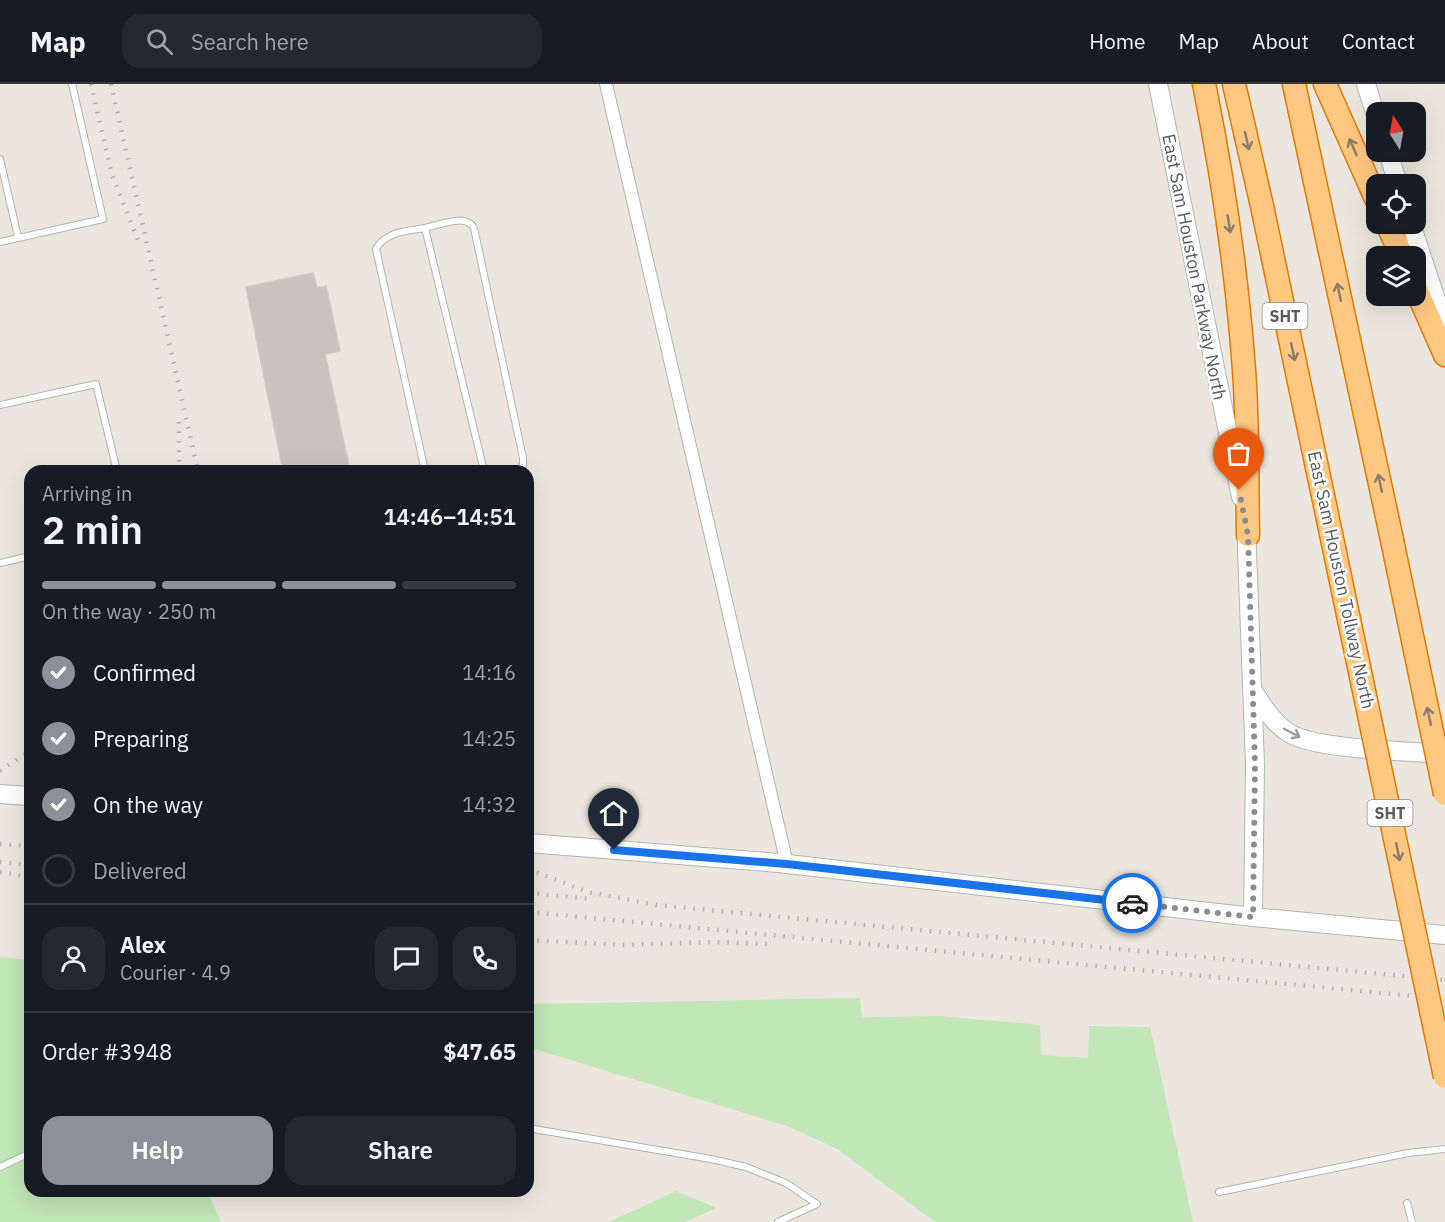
<!DOCTYPE html>
<meta charset="utf-8">
<style>
:root{--surface:#171b24;--page:#242831;--text:#f1f3f6;--muted:#9ea1a6;--line:#363941;--accent:#8c9099}
body{margin:0;font-family:"IBM Plex Sans",sans-serif;background:var(--page);color:var(--text);height:100vh;display:flex;flex-direction:column;font-size:22px;white-space:nowrap}
*{box-sizing:border-box;margin:0}
p{font-size:20px;color:var(--muted)}
.icon{flex:none;width:33px;height:33px;fill:none;stroke:currentColor;stroke-width:2;stroke-linecap:round;stroke-linejoin:round}
.map{position:relative;flex:1;overflow:hidden}
.details{position:absolute;left:24px;top:381px;width:510px;height:732px;display:flex;flex-direction:column;background:var(--surface);border-radius:18px;box-shadow:0 6px 24px #0002}
.details>*{flex:none}
.needle{width:39px;rotate:349deg}
.buttons{position:absolute;left:1366px;top:18px;display:grid;gap:12px}
.buttons a{display:grid;place-items:center;width:60px;height:60px;border-radius:12px;background:var(--surface);box-shadow:0 6px 24px #0002;font-size:30px}
.pin{position:absolute;display:grid;place-items:center;width:51px;height:51px;color:#fff;margin:-62px -26px;border-radius:50% 50% 50% 0;rotate:-45deg;box-shadow:0 0 6px #0007}
.pin .icon{rotate:45deg}
.courier{position:absolute;display:grid;place-items:center;width:60px;height:60px;margin:-30px;border:4px solid #1a73e8;border-radius:50%;background:#fff;color:#222;box-shadow:0 2px 8px #0007}
.summary em{font-style:normal;font-weight:600}
.summary div{display:flex;flex-direction:column-reverse}
.summary{display:flex;align-items:center;justify-content:space-between;height:102px;padding:0 18px}
h1{font-size:39px;font-weight:600;line-height:45px}
.bar{display:grid;grid-template-columns:repeat(4,1fr);gap:9px 6px;align-content:center;height:72px;padding:0 18px}
.bar i{height:8px;border-radius:4px;background:var(--line)}
.bar .selected{background:var(--accent)}
.bar p{grid-column:span 4}
.line{display:flex;align-items:center;gap:15px;padding:0 18px;border-top:2px solid var(--line)}
.line div{flex:1}
.round{display:grid;place-items:center;flex:none;width:63px;height:63px;border-radius:18px;background:var(--page)}
ol{padding:0 18px;list-style:none}
li{display:flex;align-items:center;gap:18px;height:66px}
li p{margin-inline-start:auto}
li .icon{padding:6px;border-radius:50%;background:var(--accent);color:#fff;stroke-width:4}
li:last-child{color:var(--muted)}
li i{width:33px;height:33px;border:3px solid var(--line);border-radius:50%}
.button{display:flex;gap:12px;margin-top:auto;padding:12px 18px}
.button a{flex:1;height:69px;border-radius:18px;background:var(--accent);color:#fff;font-size:24px;font-weight:600;line-height:69px;text-align:center}
.button a+a{background:var(--page);color:var(--text)}
header{display:flex;align-items:center;gap:36px;box-sizing:border-box;height:84px;padding:0 30px;background:var(--surface);border-bottom:2px solid var(--line)}
header strong{font-size:28px}
nav{display:flex;gap:33px;margin-inline-start:auto;font-size:21px}
.search{width:420px;height:54px;background:var(--page);display:flex;align-items:center;gap:15px;box-sizing:border-box;padding:0 21px;border-radius:18px;color:var(--muted);font-size:22px}
.map>svg:first-child{display:block}
.green{fill:#c1e6b8}
.building{fill:#c9c3bd;stroke:#d1c7bc;stroke-width:1.5}
.lines{fill:none;stroke-linecap:round;stroke-linejoin:round}
.lane-casing{stroke:#b0b4b8;stroke-width:8}
.street-casing{stroke:#b0b4b8;stroke-width:14}
.secondary-casing{stroke:#b0b6bb;stroke-width:20}
.highway-casing{stroke:#ea7600;stroke-width:25}
.lane{stroke:#fff;stroke-width:6}
.street{stroke:#fff;stroke-width:12}
.secondary{stroke:#fff;stroke-width:18}
.highway{stroke:#ffc882;stroke-width:22}
.rail{stroke:#afb0b1;stroke-width:4.5;stroke-dasharray:1.5 8;stroke-linecap:butt}
.highway-bridge-casing{stroke:#ea7600;stroke-width:25;stroke-linecap:butt}
.highway-bridge{stroke:#ffc882;stroke-width:22}
.oneway{stroke:#8a7d6b}
.oneway2{stroke:#9b9ea0}
.done{stroke:#8c8d8d;stroke-width:6;stroke-dasharray:0 10.8}
.route{stroke:#1a73e8;stroke-width:8}
.labels{text-anchor:middle;stroke-width:5;stroke-linejoin:round;paint-order:stroke}
.shield{fill:#fff;stroke:#8a8e90;stroke-width:1.5}
.shield-label{font-size:16px;font-weight:bold;fill:#585d61}
.street-label{font-size:18px;fill:#585d61;stroke:#fff}
</style>
<header>
<strong>Map</strong>
<div class="search"><svg class="icon" aria-label="search" viewBox="0 0 24 24"><circle cx="10" cy="10" r="6"/><path d="M15 15l6 6"/></svg>Search here</div>
<nav><a>Home</a><a>Map</a><a>About</a><a>Contact</a></nav>
</header>
<div class="map">
<svg width="1445" height="1138" viewBox="0 0 1445 1138">
<rect width="100%" height="100%" fill="#ece7de"/>
<path class="green" d="M0,873L30,876V1107H207L221,1138H0Z
M860,914L862,933L941,932L1040,941L1041,971L1088,974L1089,942L1150,943L1193,1138H935L839,1066L790,1043L528,963V920Z
M676,1107L717,1124L684,1138H609Z"/>
<path class="building" d="M313,189L317,204L326,202L340,267L325,270L350,387H283L246,203Z"/>
<g class="lines">
<g class="lane-casing">
<path id="lane" d="M0,75L18,153
M425,144C440,141 465,129 474,144L523,374V381L517,387
M0,158L103,135L72,0
M0,321L96,300L117,387
M425,387L376,165C386,147 408,147 425,144L484,387
M0,479L30,472
M528,1044L711,1075L746,1083L786,1099L817,1120L778,1138
M0,1083L30,1069
M1219,1108L1408,1069L1445,1065
M1407,1119L1412,1138"/>
</g>
<g class="street-casing">
<path id="street" d="M606,0L787,780"/>
</g>
<g class="secondary-casing">
<path id="secondary" d="M1158,0L1241,413
M1366,0L1377,35
M1388,68L1398,100
M1411,140L1445,243
M1246,440L1255,681L1253,833
M1253,607C1263,622 1273,639 1289,649C1316,666 1410,667 1445,670
M0,710L30,712
M528,759L779,779L1253,833L1445,851"/>
</g>
<g class="highway-casing">
<path id="highway" d="M1204,0C1223,94 1237,190 1244,286C1248,340 1247,396 1248,451
M1234,0L1262,122L1334,464
M1294,0L1392,456
M1325,0L1377,117
M1387,140L1402,172
M1416,205L1445,271"/>
</g>
<use href="#lane" class="lane"/>
<use href="#street" class="street"/>
<use href="#secondary" class="secondary"/>
<use href="#highway" class="highway"/>
<path class="rail" d="M91,0L112,91L140,161
M111,0L198,387
M179,387V333
M0,687L30,667
M0,760L30,762
M0,778L30,781
M528,785L588,808L656,821L1445,896
M0,788L30,793
M528,809L593,815
M528,828L1445,915
M528,856L623,861L714,858L767,860"/>
<g class="highway-bridge-casing">
<path id="highway-bridge" d="M1392,456L1445,710
M1334,464L1445,993"/>
</g>
<use href="#highway-bridge" class="highway-bridge"/>
</g>
<defs><path id="oneway-shaft" d="M-6 0H5M1.5-3L5.5 0L1.5 3" fill="none" stroke-width="1.6" stroke-linecap="round" stroke-linejoin="round" transform="scale(1.5)"/></defs>
<g class="oneway">
<use href="#oneway-shaft" transform="translate(1247 57) rotate(77)"/>
<use href="#oneway-shaft" transform="translate(1353 63) rotate(-114)"/>
<use href="#oneway-shaft" transform="translate(1229 140) rotate(81)"/>
<use href="#oneway-shaft" transform="translate(1339 208) rotate(-102)"/>
<use href="#oneway-shaft" transform="translate(1293 268) rotate(78)"/>
<use href="#oneway-shaft" transform="translate(1380 399) rotate(-102)"/>
<use href="#oneway-shaft" transform="translate(1429 632) rotate(-102)"/>
<use href="#oneway-shaft" transform="translate(1398 768) rotate(78)"/>
</g>
<use class="oneway2" href="#oneway-shaft" transform="translate(1292 649) rotate(28)"/>
<g class="lines">
<path class="done" d="M1132,819L1253,833L1255,681L1248,451L1239,406"/>
<path class="route" d="M614,766L787,780L1132,819"/>
</g>
<g class="labels">
<g class="shield">
<rect x="1262.5" y="219" width="45" height="26" rx="4.5"/>
<rect x="1367.5" y="716" width="45" height="26" rx="4.5"/>
</g>
<g class="shield-label">
<text x="1285" y="238">SHT</text>
<text x="1390" y="735">SHT</text>
</g>
<g class="street-label">
<text transform="translate(1194 183) rotate(79)" y="6">East Sam Houston Parkway North</text>
<text transform="translate(1341 496) rotate(78)" y="6">East Sam Houston Tollway North</text>
</g>
</g>
</svg>
<div class="buttons">
<a><svg class="needle" viewBox="-14 -14 28 28"><path d="M0-13l5 13h-10z" fill="#e53935"/><path d="M0 13l5-13h-10z" fill="#9ea1a6"/></svg></a>
<a><svg class="icon" aria-label="locate" viewBox="0 0 24 24"><circle cx="12" cy="12" r="6"/><path d="M12 2v4M12 18v4M2 12h4M18 12h4"/></svg></a>
<a><svg class="icon" aria-label="layers" viewBox="0 0 24 24"><path d="M12 4l9 5-9 5-9-5zM3 14l9 5 9-5"/></svg></a>
</div>
<div class="pin" style="left:1239px;top:406px;background:#ea580c"><svg class="icon" aria-label="bag" viewBox="0 0 24 24"><path d="M5 8h14l-1 12H6zM9 8a3 3 0 0 1 6 0"/></svg></div>
<div class="pin" style="left:614px;top:766px;background:#1f2937"><svg class="icon" aria-label="home" viewBox="0 0 24 24"><path d="M3 11l9-7 9 7M6 9v11h12V9"/></svg></div>
<div class="courier" style="left:1132px;top:819px"><svg class="icon" aria-label="car" viewBox="0 0 24 24"><path d="M5 17H2v-5l4-1 3-4h7l3 4 3 1v5h-3M9 17h6M6 11h13"/><circle cx="7" cy="17" r="2"/><circle cx="17" cy="17" r="2"/></svg></div>
<section class="details">
<div class="summary"><div><h1>2 min</h1><p>Arriving in</p></div><em>14:46–14:51</em></div>
<div class="bar"><i class="selected"></i><i class="selected"></i><i class="selected"></i><i></i><p>On the way · 250 m</p></div>
<ol>
<li><svg class="icon" aria-label="check" viewBox="0 0 24 24"><path d="M5 12l5 5 9-10"/></svg>Confirmed<p>14:16</p></li>
<li><svg class="icon" aria-label="check" viewBox="0 0 24 24"><path d="M5 12l5 5 9-10"/></svg>Preparing<p>14:25</p></li>
<li><svg class="icon" aria-label="check" viewBox="0 0 24 24"><path d="M5 12l5 5 9-10"/></svg>On the way<p>14:32</p></li>
<li><i></i>Delivered</li>
</ol>
<div class="line" style="height:108px"><a class="round"><svg class="icon" aria-label="person" viewBox="0 0 24 24"><circle cx="12" cy="8" r="4"/><path d="M4 21q1-7 8-7t8 7"/></svg></a><div><b>Alex</b><p>Courier · 4.9</p></div><a class="round"><svg class="icon" aria-label="chat" viewBox="0 0 24 24"><path d="M4 5h16v11H9l-5 4z"/></svg></a><a class="round"><svg class="icon" aria-label="phone" viewBox="0 0 24 24"><path d="M5 4h4l2 5-3 2q2 4 5 5l2-3 5 2v4C11 20 4 13 5 4z"/></svg></a></div>
<div class="line" style="height:78px"><div>Order #3948</div><b>$47.65</b></div>
<div class="button"><a>Help</a><a>Share</a></div>
</section>
</div>
